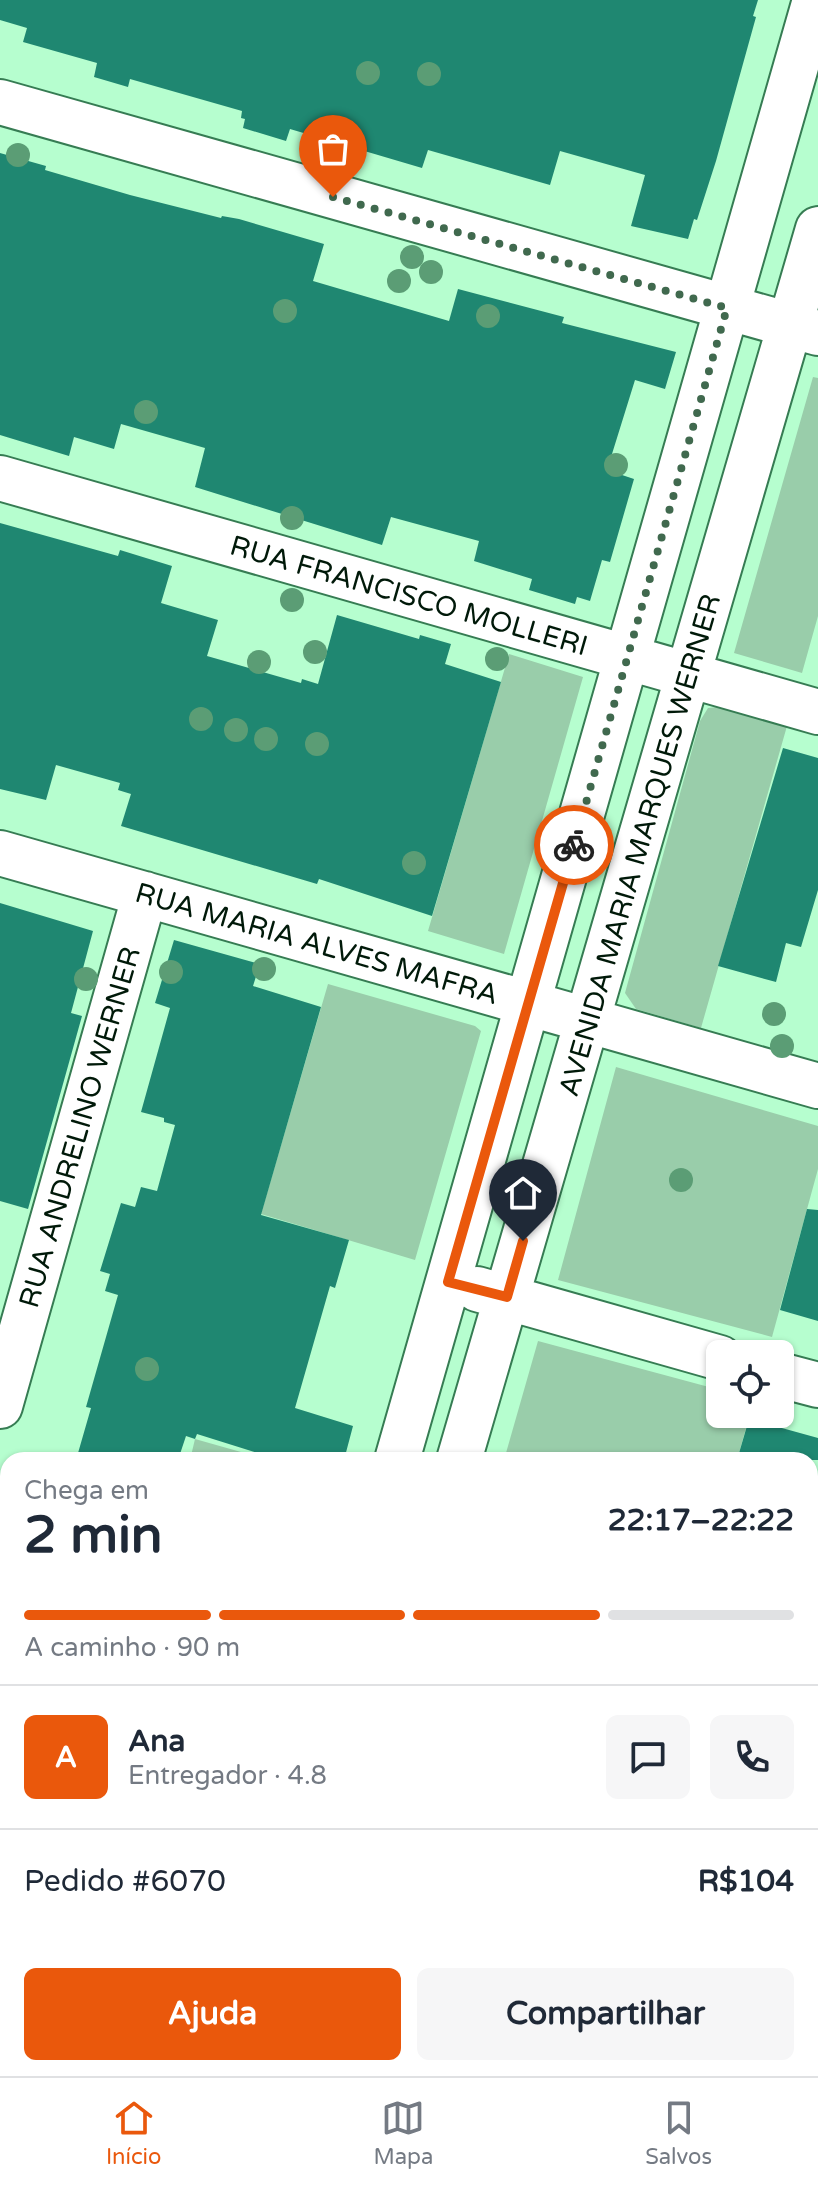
<!DOCTYPE html>
<html lang="pt">
<meta charset="utf-8">
<style>
:root{--surface:#fff;--page:#f6f6f7;--text:#1f2937;--muted:#747a83;--line:#e0e1e3;--accent:#ea580c}
body{margin:0;font-family:"Varela Round",sans-serif;background:var(--page);color:var(--text);height:100vh;display:flex;flex-direction:column;font-size:30px;white-space:nowrap}
*{box-sizing:border-box;margin:0}
p{font-size:26px;color:var(--muted)}
.icon{flex:none;width:44px;height:44px;fill:none;stroke:currentColor;stroke-width:2;stroke-linecap:round;stroke-linejoin:round}
.map{position:relative;flex:1;overflow:hidden}
.drawer{position:absolute;left:0px;top:1452px;width:818px;height:624px;display:flex;flex-direction:column;background:var(--surface);border-radius:24px 24px 0 0;box-shadow:0 2px 6px #0004}
.drawer>*{flex:none}
.tools{position:absolute;left:706px;top:1340px;display:grid;gap:16px}
.tools a{display:grid;place-items:center;width:88px;height:88px;border-radius:12px;background:var(--surface);box-shadow:0 2px 6px #0004;font-size:40px}
.pin{position:absolute;display:grid;place-items:center;width:68px;height:68px;color:#fff;margin:-82px -34px;border-radius:50% 50% 50% 0;rotate:-45deg;box-shadow:0 0 8px #0007}
.pin .icon{rotate:45deg}
.courier{position:absolute;display:grid;place-items:center;width:80px;height:80px;margin:-40px;border:6px solid #ea580c;border-radius:50%;background:#fff;color:#222;box-shadow:0 2px 10px #0007}
.headline em{font-style:normal;font-weight:700}
.headline div{display:flex;flex-direction:column-reverse}
.headline{display:flex;align-items:center;justify-content:space-between;height:136px;padding:0 24px}
h1{font-size:52px;font-weight:700;line-height:60px}
.bar{display:grid;grid-template-columns:repeat(4,1fr);gap:12px 8px;align-content:center;height:96px;padding:0 24px}
.bar i{height:10px;border-radius:6px;background:var(--line)}
.bar .current{background:var(--accent)}
.bar p{grid-column:span 4}
.line{display:flex;align-items:center;gap:20px;padding:0 24px;border-top:2px solid var(--line)}
.line div{flex:1}
.round{display:grid;place-items:center;flex:none;width:84px;height:84px;border-radius:12px;background:var(--page)}
.primary-button{display:flex;gap:16px;margin-top:auto;padding:16px 24px}
.primary-button a{flex:1;height:92px;border-radius:12px;background:var(--accent);color:#fff;font-size:32px;font-weight:700;line-height:92px;text-align:center}
.primary-button a+a{background:var(--page);color:var(--text)}
.menu{display:flex;justify-content:space-around;align-items:center;height:112px;border-top:2px solid var(--line);background:var(--surface);font-size:22px;color:var(--muted)}
.menu a{display:grid;justify-items:center;gap:4px}
.menu .current{color:var(--accent)}
.map>svg:first-child{display:block}
.green{fill:#99cdaa}
.building{fill:#1f8771}
.lines{fill:none;stroke-linecap:round;stroke-linejoin:round}
.street-casing{stroke:#367c53;stroke-width:48}
.street{stroke:#fff;stroke-width:44}
.tree{fill:#5b9d75}
.done{stroke:#40694e;stroke-width:8;stroke-dasharray:0 14.4}
.route{stroke:#ea580c;stroke-width:10}
.labels{text-anchor:middle;stroke-width:8;stroke-linejoin:round;paint-order:stroke}
.street-label{font-size:28px;fill:#001909;stroke:#fff}
</style>
<div class="map">
<svg width="818" height="2076" viewBox="0 0 818 2076">
<rect width="100%" height="100%" fill="#b6fecf"/>
<path class="green" d="M813,377L818,378V616L802,673L734,653Z
M509,654L583,677L504,954L428,931Z
M718,707L787,726L701,1028L636,1009L625,993L700,721L708,708Z
M328,984L475,1026L481,1031L415,1260L261,1214Z
M616,1067L818,1126V1169L772,1337L558,1280Z
M538,1341L720,1390V1414H750L737,1460H504Z
M195,1439L269,1460H190Z"/>
<path class="building" d="M0,0H758L753,16L756,17L716,161L697,220L694,219L688,239L631,226L645,175L560,151L550,185L428,150L422,168L290,129L286,141L243,128L245,119L241,118L242,111L130,79L128,87L94,77L97,63L23,42L27,28L0,20Z
M0,153L46,166L45,170L130,195L221,218L222,216L239,219L324,244L313,281L449,321L458,289L564,317L562,323L676,352L665,389L635,380L607,470L634,479L610,562L602,560L590,601L577,597L575,604L529,590L532,579L474,561L479,541L391,517L382,545L195,487L205,448L121,424L114,449L74,437L69,456L0,435Z
M0,523L118,556L120,550L172,566L161,603L218,620L207,656L301,683L302,679L318,684L337,615L419,639L420,635L451,644L445,664L501,682L432,916L319,879L317,884L121,826L131,794L118,790L120,783L56,765L46,800L0,789Z
M783,748L818,758V890L801,947L786,943L776,982L718,966Z
M0,903L93,931L71,1013L82,1016L28,1209L0,1201Z
M174,940L260,964L253,986L321,1007L261,1215L349,1240L335,1288L330,1286L295,1408L353,1426L344,1460H280L197,1434L195,1439L186,1436L178,1460H76L91,1408L86,1407L118,1295L105,1291L110,1274L100,1271L121,1203L135,1207L141,1187L157,1191L175,1125L164,1122V1118L141,1112L170,1008L155,1003Z
M807,1209L818,1210V1321L780,1310Z
M749,1419L818,1438V1460H737Z"/>
<g class="lines">
<g class="street-casing">
<path id="street" d="M0,102L818,333
M0,478L818,712
M0,853L818,1086
M477,1289L720,1358
M780,1375L818,1385
M0,1406L145,894
M397,1460L815,0
M459,1460L818,229
M810,1678L818,1681
M810,1965L818,1967
M0,2042L8,2044
M93,2068L121,2076
M221,2076L223,2068
M280,2076L282,2068"/>
</g>
<use href="#street" class="street"/>
</g>
<g class="tree">
<circle cx="368" cy="73" r="12"/>
<circle cx="429" cy="74" r="12"/>
<circle cx="18" cy="155" r="12"/>
<circle cx="412" cy="257" r="12"/>
<circle cx="431" cy="272" r="12"/>
<circle cx="399" cy="281" r="12"/>
<circle cx="285" cy="311" r="12"/>
<circle cx="488" cy="316" r="12"/>
<circle cx="146" cy="412" r="12"/>
<circle cx="616" cy="465" r="12"/>
<circle cx="292" cy="518" r="12"/>
<circle cx="292" cy="600" r="12"/>
<circle cx="315" cy="652" r="12"/>
<circle cx="497" cy="659" r="12"/>
<circle cx="259" cy="662" r="12"/>
<circle cx="201" cy="719" r="12"/>
<circle cx="236" cy="730" r="12"/>
<circle cx="266" cy="739" r="12"/>
<circle cx="317" cy="744" r="12"/>
<circle cx="414" cy="863" r="12"/>
<circle cx="264" cy="969" r="12"/>
<circle cx="171" cy="972" r="12"/>
<circle cx="86" cy="979" r="12"/>
<circle cx="774" cy="1014" r="12"/>
<circle cx="782" cy="1046" r="12"/>
<circle cx="681" cy="1180" r="12"/>
<circle cx="147" cy="1369" r="12"/>
</g>
<g class="lines">
<path class="done" d="M333,197L727,308L574,845"/>
<path class="route" d="M523,1241L507,1297L448,1282L574,845"/>
</g>
<g class="labels">
<g class="street-label">
<text transform="translate(409 595) rotate(16)" y="10">RUA FRANCISCO MOLLERI</text>
<text transform="translate(639 845) rotate(-74)" y="10">AVENIDA MARIA MARQUES WERNER</text>
<text transform="translate(317 943) rotate(16)" y="10">RUA MARIA ALVES MAFRA</text>
<text transform="translate(79 1127) rotate(-74)" y="10">RUA ANDRELINO WERNER</text>
</g>
</g>
</svg>
<div class="tools">
<a><svg class="icon" aria-label="locate" viewBox="0 0 24 24"><circle cx="12" cy="12" r="6"/><path d="M12 2v4M12 18v4M2 12h4M18 12h4"/></svg></a>
</div>
<div class="pin" style="left:333px;top:197px;background:#ea580c"><svg class="icon" aria-label="bag" viewBox="0 0 24 24"><path d="M5 8h14l-1 12H6zM9 8a3 3 0 0 1 6 0"/></svg></div>
<div class="pin" style="left:523px;top:1241px;background:#1f2937"><svg class="icon" aria-label="home" viewBox="0 0 24 24"><path d="M3 11l9-7 9 7M6 9v11h12V9"/></svg></div>
<div class="courier" style="left:574px;top:845px"><svg class="icon" aria-label="bike" viewBox="0 0 24 24"><circle cx="6" cy="16" r="4"/><circle cx="18" cy="16" r="4"/><path d="M6 16l4-8h5l3 8M10 8l3 8H6M13 5h3"/></svg></div>
<section class="drawer">
<div class="headline"><div><h1>2 min</h1><p>Chega em</p></div><em>22:17–22:22</em></div>
<div class="bar"><i class="current"></i><i class="current"></i><i class="current"></i><i></i><p>A caminho · 90 m</p></div>
<div class="line" style="height:144px"><b class="round" style="background:var(--accent);color:#fff">A</b><div><b>Ana</b><p>Entregador · 4.8</p></div><a class="round"><svg class="icon" aria-label="chat" viewBox="0 0 24 24"><path d="M4 5h16v11H9l-5 4z"/></svg></a><a class="round"><svg class="icon" aria-label="phone" viewBox="0 0 24 24"><path d="M5 4h4l2 5-3 2q2 4 5 5l2-3 5 2v4C11 20 4 13 5 4z"/></svg></a></div>
<div class="line" style="height:104px"><div>Pedido #6070</div><b>R$104</b></div>
<div class="primary-button"><a>Ajuda</a><a>Compartilhar</a></div>
</section>
</div>
<nav class="menu">
<a class="current"><svg class="icon" aria-label="home" viewBox="0 0 24 24"><path d="M3 11l9-7 9 7M6 9v11h12V9"/></svg>Início</a>
<a><svg class="icon" aria-label="map" viewBox="0 0 24 24"><path d="M3 6l6-2 6 2 6-2v14l-6 2-6-2-6 2zM9 4v14M15 6v14"/></svg>Mapa</a>
<a><svg class="icon" aria-label="saved" viewBox="0 0 24 24"><path d="M7 4h10v16l-5-4-5 4z"/></svg>Salvos</a>
</nav>
